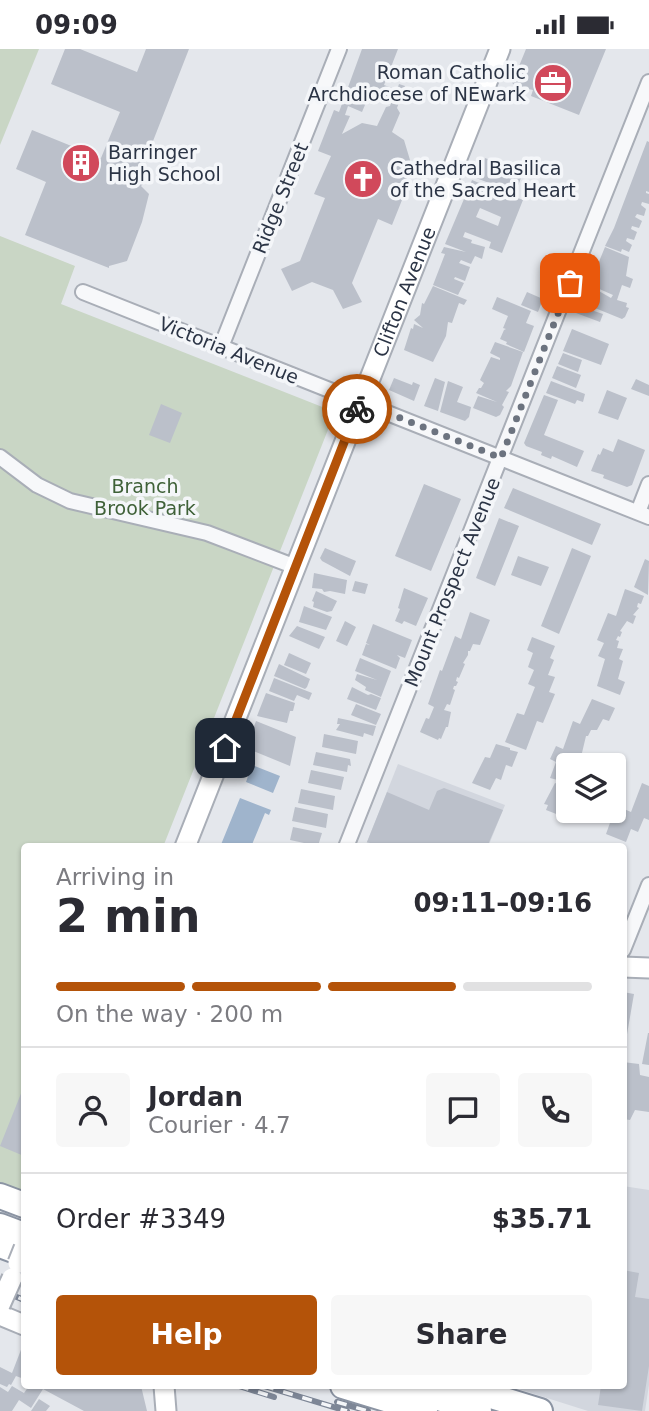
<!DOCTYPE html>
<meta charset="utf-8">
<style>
:root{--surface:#fff;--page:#f7f7f7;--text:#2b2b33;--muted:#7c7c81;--line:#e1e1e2;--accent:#b45309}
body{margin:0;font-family:"DejaVu Sans",sans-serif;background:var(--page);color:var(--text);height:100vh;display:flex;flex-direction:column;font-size:26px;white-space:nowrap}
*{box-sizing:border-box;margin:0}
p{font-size:23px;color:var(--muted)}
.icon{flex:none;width:38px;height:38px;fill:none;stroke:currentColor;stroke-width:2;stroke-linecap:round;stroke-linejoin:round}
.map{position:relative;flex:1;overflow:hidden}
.drawer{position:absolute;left:21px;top:794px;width:606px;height:546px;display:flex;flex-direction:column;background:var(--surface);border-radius:7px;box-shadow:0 2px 5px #0004}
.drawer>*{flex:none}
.buttons{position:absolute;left:556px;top:704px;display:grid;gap:14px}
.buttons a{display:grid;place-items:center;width:70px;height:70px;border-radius:7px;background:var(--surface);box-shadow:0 2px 5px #0004;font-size:35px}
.pin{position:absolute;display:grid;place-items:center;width:60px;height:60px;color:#fff;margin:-30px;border-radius:14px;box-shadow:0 4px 10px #0006}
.courier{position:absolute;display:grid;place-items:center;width:70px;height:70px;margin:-35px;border:5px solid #b45309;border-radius:50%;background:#fff;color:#222;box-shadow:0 2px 9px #0007}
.headline em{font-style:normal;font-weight:600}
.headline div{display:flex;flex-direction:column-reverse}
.headline{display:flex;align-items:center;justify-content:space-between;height:119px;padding:0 35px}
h1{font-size:46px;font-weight:600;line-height:52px}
.bar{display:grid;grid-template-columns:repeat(4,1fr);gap:10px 7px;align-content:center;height:84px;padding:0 35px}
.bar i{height:9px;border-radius:5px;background:var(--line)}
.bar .active{background:var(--accent)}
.bar p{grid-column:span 4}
.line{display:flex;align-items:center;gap:18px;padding:0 35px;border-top:2px solid var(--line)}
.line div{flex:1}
.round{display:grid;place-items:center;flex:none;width:74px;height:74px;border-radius:7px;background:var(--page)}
.cta{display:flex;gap:14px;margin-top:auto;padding:14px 35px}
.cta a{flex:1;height:80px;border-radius:7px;background:var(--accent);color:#fff;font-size:28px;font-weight:600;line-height:80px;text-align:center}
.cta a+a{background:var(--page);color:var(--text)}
.status{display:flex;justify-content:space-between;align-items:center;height:49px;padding:0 35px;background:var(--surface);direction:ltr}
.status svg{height:19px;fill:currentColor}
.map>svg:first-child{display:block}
.built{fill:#d2d6de}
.green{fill:#c9d6c5}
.water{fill:#9fb4cc}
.building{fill:#bbc0ca;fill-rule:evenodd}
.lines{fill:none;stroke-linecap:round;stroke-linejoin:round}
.street-casing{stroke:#a9aeb7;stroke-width:18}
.secondary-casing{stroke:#a9aeb7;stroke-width:23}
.highway-casing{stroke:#8b94a3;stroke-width:28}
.street{stroke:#f7f8fa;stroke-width:14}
.secondary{stroke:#fff;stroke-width:19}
.highway{stroke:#fff;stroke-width:24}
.rail-casing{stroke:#7d8696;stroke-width:6}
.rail{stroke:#f4f6f9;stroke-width:3.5;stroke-dasharray:10;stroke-linecap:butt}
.secondary-bridge-casing{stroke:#a9aeb7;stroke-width:23;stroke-linecap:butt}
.secondary-bridge{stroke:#fff;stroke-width:19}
.done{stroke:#6c737f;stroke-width:7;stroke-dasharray:0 12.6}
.route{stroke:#b45309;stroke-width:9}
.labels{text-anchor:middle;stroke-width:7;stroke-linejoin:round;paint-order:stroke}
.poi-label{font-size:19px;fill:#2b3445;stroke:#f4f6f9;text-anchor:start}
.street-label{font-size:19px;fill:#2b3445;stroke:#f4f6f9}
.park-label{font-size:19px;fill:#3f6138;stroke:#f4f6f9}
</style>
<div class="status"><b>09:09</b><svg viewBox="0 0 49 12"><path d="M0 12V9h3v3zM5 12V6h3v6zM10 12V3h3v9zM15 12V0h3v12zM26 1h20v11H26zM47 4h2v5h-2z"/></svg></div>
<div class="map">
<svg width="649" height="1362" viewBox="0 0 649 1362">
<rect width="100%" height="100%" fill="#e4e7ec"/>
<path class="built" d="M398,715L505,756L488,798H365Z
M623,1137L649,1141V1336L645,1362H588L509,1337H623Z"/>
<path class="green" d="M0,0H39L0,96Z
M0,187L75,217L61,255L335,363L163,798H24V1143L0,1133Z"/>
<path class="water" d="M252,716L280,727L273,744L246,733Z
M240,749L271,761L269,766L265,764L251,798H220Z"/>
<path class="building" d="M65,0H80L137,23L146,0H189L137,133L143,135L141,137L149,145L142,173L127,212L109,217V219L25,186L46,133L16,120L32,81L101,109L120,63L51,35Z
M362,0H398L384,36L397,41L399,35L405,37L397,59L400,64L392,83L404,91L410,111L404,146L392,176L378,170L352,234L362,253L343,260L333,241L312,233L292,242L281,220L300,212L325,149L314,145L331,107L318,102L334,61L339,63ZM381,42L386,44L384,48L392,51L390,57L386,58L377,77L362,74L342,85L350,67L345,66L348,57L362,63L370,44L379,48Z
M526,0H606L579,66L531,47L533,41L528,40L521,42L520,46L516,44L517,40L510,31L512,27L516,28L523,25L517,22Z
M647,92L649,93V143L646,142V144L649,145V155L642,153L641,156L646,160L644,167L637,165L635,168L642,172L639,179L632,177L631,180L637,183L634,191L627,189L626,192L632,196L629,203L622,200L621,203L605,197L614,179Z
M485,109L523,124L515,144L476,129Z
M472,131L484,136L482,141L508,151L510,146L523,151L502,204L489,199L491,193L465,183L463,188L472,191L471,194L485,198L482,210L475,207L471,215L461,211L459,214L470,218L465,232L455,228L454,230L464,234L458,246L433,236L445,205L441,204L444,198L466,203L445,195ZM480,159L501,168L498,177L476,168Z
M605,198L629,208L626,227L633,230L630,239L622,236L617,251L627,254L626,258L629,259L625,268L622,270L595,259L591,261L603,265L600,273L576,264L586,238L597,241L611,249L613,246L588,235L595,225L591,223L593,219L596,220Z
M433,237L467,251L464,256L459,254L452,274L448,273L446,287L433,313L404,301L411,279L413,280L414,275L423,279L414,271L420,266L422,254L424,255Z
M527,243L543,250L538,263L521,256Z
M497,248L531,262L526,274L534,277L524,303L506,295L507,293L500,290L504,281L506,280L503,279L508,267L492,260Z
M572,280L609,295L601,316L563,302Z
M495,293L523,303L511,337L506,342L509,343L502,356L504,358L500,366L496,368L473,359L478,347L497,353L476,344L479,339H481L484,334L480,331L491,308L500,311V309L490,304Z
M563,304L582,311L578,323L558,315Z
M557,317L581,326L576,339L552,329Z
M394,329L412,336L413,333L420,336L414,352L389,341Z
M435,329L445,333L438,362L424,357Z
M636,330L649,336V347L631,340Z
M448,332L463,338L457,353L471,358L469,368L465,372L440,363Z
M551,332L585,345L583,353L577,351L575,355L546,344Z
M607,341L627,349L618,371L598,364Z
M544,346L558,351L544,386L584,402L577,418L552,407L551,410L541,406L542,403L526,397L524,394Z
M161,355L182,364L170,394L149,386Z
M618,390L645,401L632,436L627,438L603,429L604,426L591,422L598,405L600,406L603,399L613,403Z
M424,435L461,450L431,522L395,507Z
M513,439L601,475L592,496L504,459Z
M499,469L519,477L495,537L476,529Z
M325,499L356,512L350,527L322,512L320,509Z
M572,499L591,507L559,585L541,577Z
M518,507L549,518L541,537L511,526Z
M645,510L649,512L648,546L634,538Z
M314,524L347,531L345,545L330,542L324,543L322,540L312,539Z
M355,532L368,535L365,545L352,542Z
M404,539L428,549L416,577L404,572L402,575L395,572L400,560L398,559Z
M625,540L644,547L641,555L638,554L637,558L639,559L633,566L636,567L633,575L627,572L620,582L622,583L620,588L618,587L616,591L619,592L617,599L623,600L619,610L623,612L618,630L625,633L620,646L597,637L605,610L598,607L604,594L597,591L608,564L616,567Z
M316,542L337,552L332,562L327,563L313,558L314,553L312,552Z
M304,557L332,568L326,581L299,573Z
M470,563L490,571L480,596L473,595L470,602H468V606L463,614L465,615L459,629L457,628L456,632L458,633L456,637H454L453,640L455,641L450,656L447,655L444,661L451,663L448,678H446L441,690L439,689L438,691L420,683L426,669L429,670L434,658L428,655L440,621L442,622L455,587L461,590Z
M345,572L356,578L347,597L336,592Z
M373,575L412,591L405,609L397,606L400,609L396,620L362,606L366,595L370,596L366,594Z
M297,577L325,588L319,600L289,587Z
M532,588L555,597L550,609L554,611L548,626L555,628L549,643L555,645L543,674L537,672L526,701L505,693L517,664L524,666L535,638L528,635L534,621L528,618L533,604L527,601Z
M289,604L311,614L306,625L284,616Z
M360,609L391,622L381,648L365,641L366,638L355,631L357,625L377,631L355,622Z
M279,615L310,630L307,638L305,640L274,627Z
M274,629L312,644L309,651L297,646L294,652L269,642Z
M352,638L368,646L371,645L381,649L376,661L347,650Z
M266,644L295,654L293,662H290L287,674L257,667Z
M592,650L615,659L609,672L603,670L597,681H591L588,687H586L581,708L574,705L569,716V734L550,729L556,713L550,710L556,697L563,700L573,672L580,675Z
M356,655L381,665L376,676L351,666Z
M338,669L376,677L373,687L364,684L363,688L336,681L340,675H337Z
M256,672L296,688L290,717L246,699Z
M324,685L358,692L356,705L322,698Z
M496,695L510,699V701L518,703L512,718L506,716L501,731L496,729L490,741L472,734L485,708L490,709Z
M316,703L350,710L351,717L348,716L347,723L313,716Z
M311,721L344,728L341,741L308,734Z
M555,734L569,739V755L564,768L546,761L548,756L544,755Z
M642,734L649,737V771L644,769L638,783L631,780L626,793L606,785L611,771L618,774L624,760L631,763Z
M444,739L503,761L487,798H381L367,793L387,743L429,761L437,742Z
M301,740L335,747L333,761L298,754Z
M295,758L328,765L326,779L292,772Z
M293,778L322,784L318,797L290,791Z
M623,943L634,945L626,991H623Z
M648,984H649V1016L642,1015Z
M623,1013L639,1015L640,1026L649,1028V1063L635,1061L630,1071L623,1070Z
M24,1037V1107L0,1097Z
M623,1221L639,1224L635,1248L649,1250V1317L642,1362L598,1356L601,1337H623Z
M24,1293V1330L16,1327L11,1336L9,1335L7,1338L0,1335V1318L12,1324Z
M12,1337L24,1344L29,1337H141L147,1362H84L43,1340L31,1359L19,1351L12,1362H0V1338L8,1343Z
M39,1350L50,1357L46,1362H31Z"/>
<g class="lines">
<g class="street-casing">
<path id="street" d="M83,243L649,468
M221,298L339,0
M0,408L37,436L70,452L207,484L296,518
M638,463L649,435
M346,798L649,33
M623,901L649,836"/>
</g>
<g class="secondary-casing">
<g id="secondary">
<path id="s1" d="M185,798L500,0"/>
<path d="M623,918L649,919"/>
<path d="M0,1266L24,1276"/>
<path d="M164,1337L166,1362"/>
</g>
</g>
<g class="highway-casing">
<path id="highway" d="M0,1147L24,1156
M0,1177L24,1186
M0,1196L24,1205
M343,1337L425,1362
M459,1337L540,1362
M405,1338L479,1362"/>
</g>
<use href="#street" class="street"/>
<use href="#secondary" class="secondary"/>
<use href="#highway" class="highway"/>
<g class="rail-casing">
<path id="rail" d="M0,1241L24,1251
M239,1337L274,1348
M264,1337L347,1362
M337,1353L368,1362"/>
</g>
<use href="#rail" class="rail"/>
<g class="secondary-bridge-casing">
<path id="secondary-bridge" d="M18,1214L24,1199
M0,1256L12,1229"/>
</g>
<use href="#secondary-bridge" class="secondary-bridge"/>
</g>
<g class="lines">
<path class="done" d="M357,360L360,353L501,409L570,234"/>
<path class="route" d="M225,699L357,360"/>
</g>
<defs>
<g id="office-disc" transform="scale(2.0125)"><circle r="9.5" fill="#d1495b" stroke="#f4f6f9"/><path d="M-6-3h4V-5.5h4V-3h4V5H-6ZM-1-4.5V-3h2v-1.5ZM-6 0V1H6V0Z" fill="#fff"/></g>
<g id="building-disc" transform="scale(2.0125)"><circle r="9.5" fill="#d1495b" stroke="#f4f6f9"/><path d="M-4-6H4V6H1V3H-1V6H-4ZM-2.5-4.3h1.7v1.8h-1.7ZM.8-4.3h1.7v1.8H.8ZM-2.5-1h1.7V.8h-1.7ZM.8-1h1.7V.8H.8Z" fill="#fff"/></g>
<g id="church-disc" transform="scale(2.0125)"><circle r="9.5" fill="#d1495b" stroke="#f4f6f9"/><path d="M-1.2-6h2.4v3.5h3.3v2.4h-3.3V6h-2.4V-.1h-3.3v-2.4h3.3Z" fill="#fff"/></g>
</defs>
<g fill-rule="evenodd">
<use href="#office-disc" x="553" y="34"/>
<use href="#building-disc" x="81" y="114"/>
<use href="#church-disc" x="363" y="130"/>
</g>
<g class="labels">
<g class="poi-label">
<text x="526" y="30" text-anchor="end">Roman Catholic<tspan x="526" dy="22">Archdiocese of NEwark</tspan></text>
<text x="108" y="110">Barringer<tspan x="108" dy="22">High School</tspan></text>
<text x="390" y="126">Cathedral Basilica<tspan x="390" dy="22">of the Sacred Heart</tspan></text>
</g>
<g class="street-label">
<text transform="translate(280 149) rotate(-68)" y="7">Ridge Street</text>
<text dy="7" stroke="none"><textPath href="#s1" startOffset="597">Clifton Avenue</textPath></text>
<text transform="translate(229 301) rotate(22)" y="7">Victoria Avenue</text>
<text transform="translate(452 533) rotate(-68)" y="7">Mount Prospect Avenue</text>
</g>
<g class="park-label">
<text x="145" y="444">Branch<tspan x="145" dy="22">Brook Park</tspan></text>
</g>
</g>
</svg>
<div class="buttons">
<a><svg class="icon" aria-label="layers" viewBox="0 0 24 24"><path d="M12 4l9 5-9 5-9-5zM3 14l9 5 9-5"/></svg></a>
</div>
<div class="pin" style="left:570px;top:234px;background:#ea580c"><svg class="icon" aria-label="bag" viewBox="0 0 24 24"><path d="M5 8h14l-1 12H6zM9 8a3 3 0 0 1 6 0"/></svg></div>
<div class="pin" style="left:225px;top:699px;background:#1f2937"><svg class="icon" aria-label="home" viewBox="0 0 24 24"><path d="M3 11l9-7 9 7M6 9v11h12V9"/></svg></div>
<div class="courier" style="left:357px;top:360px"><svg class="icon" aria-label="bike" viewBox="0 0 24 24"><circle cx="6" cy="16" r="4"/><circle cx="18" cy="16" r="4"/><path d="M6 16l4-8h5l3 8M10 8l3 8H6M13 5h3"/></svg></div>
<section class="drawer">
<div class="headline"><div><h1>2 min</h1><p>Arriving in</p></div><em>09:11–09:16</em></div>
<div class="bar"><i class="active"></i><i class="active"></i><i class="active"></i><i></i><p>On the way · 200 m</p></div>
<div class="line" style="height:126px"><a class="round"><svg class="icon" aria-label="person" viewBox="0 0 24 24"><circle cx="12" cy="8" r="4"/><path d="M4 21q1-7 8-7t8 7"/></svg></a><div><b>Jordan</b><p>Courier · 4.7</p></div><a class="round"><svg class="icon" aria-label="chat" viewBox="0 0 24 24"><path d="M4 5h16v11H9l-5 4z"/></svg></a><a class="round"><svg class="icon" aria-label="phone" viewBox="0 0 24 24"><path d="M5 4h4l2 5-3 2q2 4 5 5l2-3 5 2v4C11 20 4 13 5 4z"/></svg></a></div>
<div class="line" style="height:91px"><div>Order #3349</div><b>$35.71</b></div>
<div class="cta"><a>Help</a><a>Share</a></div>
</section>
</div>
